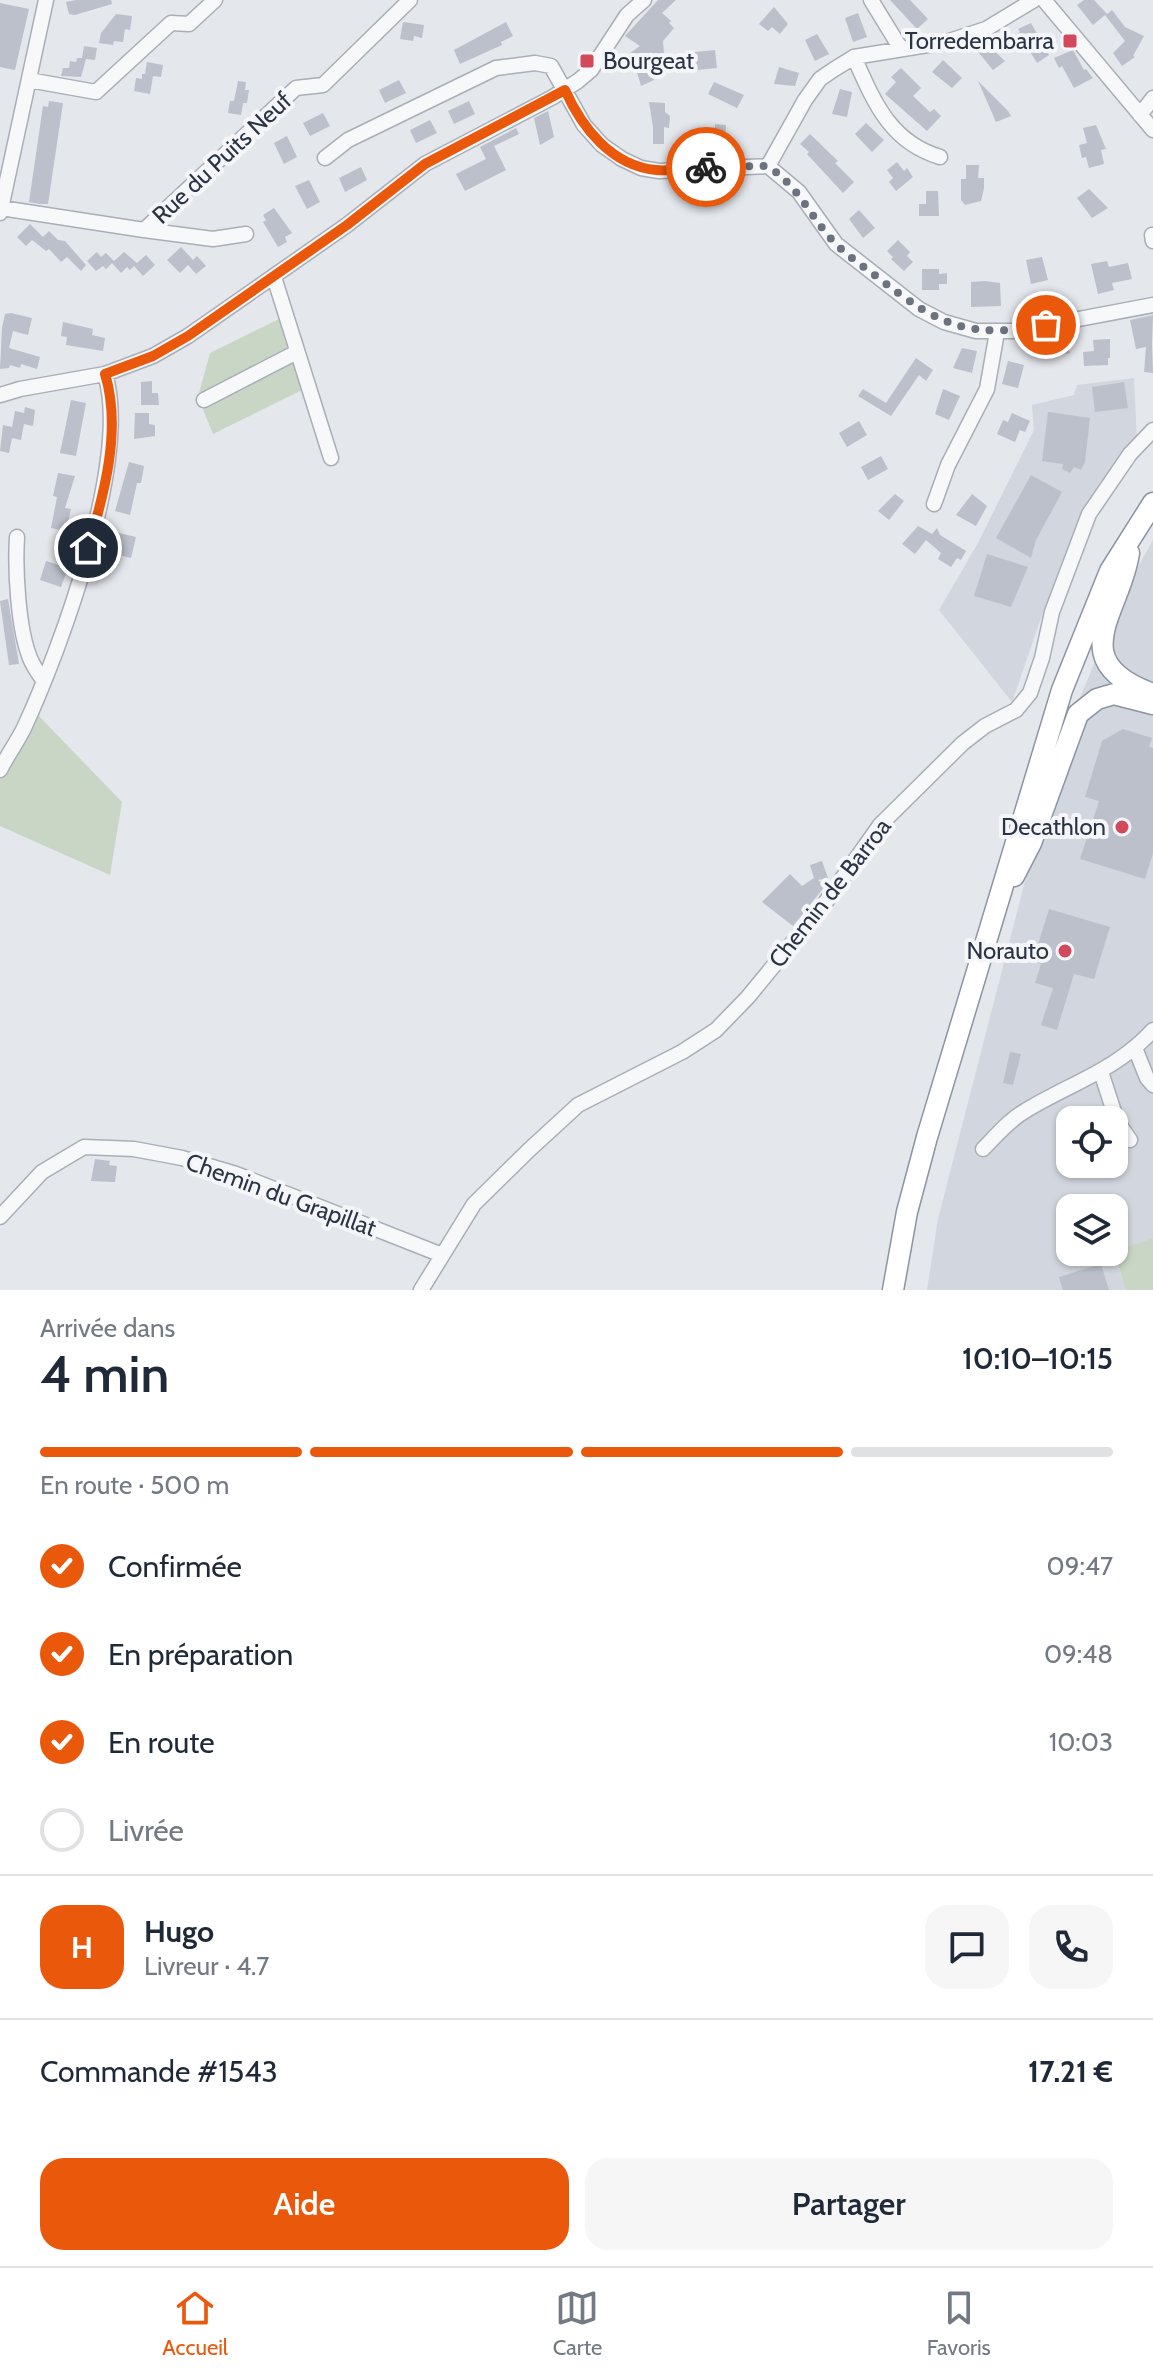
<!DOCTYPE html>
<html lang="fr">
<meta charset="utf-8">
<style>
:root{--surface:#fff;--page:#f6f6f7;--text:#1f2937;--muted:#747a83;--line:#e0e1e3;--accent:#ea580c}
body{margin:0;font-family:Cabin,sans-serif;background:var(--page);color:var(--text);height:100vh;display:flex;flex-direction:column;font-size:30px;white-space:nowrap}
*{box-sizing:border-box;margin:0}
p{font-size:26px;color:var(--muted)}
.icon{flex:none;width:44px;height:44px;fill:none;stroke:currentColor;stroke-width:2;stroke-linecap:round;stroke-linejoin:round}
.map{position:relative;height:1290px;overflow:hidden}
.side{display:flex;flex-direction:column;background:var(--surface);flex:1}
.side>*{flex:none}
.tools{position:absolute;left:1056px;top:1106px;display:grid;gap:16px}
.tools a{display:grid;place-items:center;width:72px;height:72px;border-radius:16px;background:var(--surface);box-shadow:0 2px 6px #0004;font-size:40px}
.pin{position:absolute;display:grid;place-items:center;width:68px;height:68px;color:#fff;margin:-34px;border:4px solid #fff;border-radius:50%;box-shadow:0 2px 8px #0007}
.courier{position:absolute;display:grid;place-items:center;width:80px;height:80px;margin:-40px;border:6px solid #ea580c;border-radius:50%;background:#fff;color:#222;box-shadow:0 2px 10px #0007}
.head em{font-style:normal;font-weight:600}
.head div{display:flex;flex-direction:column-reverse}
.head{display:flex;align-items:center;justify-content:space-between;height:136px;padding:0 40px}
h1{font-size:52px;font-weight:600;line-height:60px}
.bar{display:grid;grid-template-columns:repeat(4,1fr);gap:12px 8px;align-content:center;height:96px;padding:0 40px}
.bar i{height:10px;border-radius:6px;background:var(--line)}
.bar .selected{background:var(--accent)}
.bar p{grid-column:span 4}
.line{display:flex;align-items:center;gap:20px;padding:0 40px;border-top:2px solid var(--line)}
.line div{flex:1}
.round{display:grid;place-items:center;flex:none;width:84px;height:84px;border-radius:24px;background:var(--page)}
ol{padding:0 40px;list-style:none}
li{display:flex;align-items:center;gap:24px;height:88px}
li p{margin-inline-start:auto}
li .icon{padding:8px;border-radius:50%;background:var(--accent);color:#fff;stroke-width:4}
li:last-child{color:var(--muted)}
li i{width:44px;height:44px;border:4px solid var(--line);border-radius:50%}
.primary-button{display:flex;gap:16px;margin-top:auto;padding:16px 40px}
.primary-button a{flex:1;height:92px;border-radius:24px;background:var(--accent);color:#fff;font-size:32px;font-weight:600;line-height:92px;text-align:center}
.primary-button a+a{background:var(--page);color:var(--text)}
.tab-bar{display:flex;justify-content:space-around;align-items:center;height:112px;border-top:2px solid var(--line);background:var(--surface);font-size:22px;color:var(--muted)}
.tab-bar a{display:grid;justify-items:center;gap:4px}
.tab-bar .selected{color:var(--accent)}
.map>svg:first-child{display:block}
.built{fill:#d2d6de;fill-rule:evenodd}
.green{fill:#c9d6c5}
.building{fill:#bbc0ca}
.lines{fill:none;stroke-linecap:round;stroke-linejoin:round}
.minor-casing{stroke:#a9aeb7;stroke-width:17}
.highway-casing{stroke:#8b94a3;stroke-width:23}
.minor{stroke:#f7f8fa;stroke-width:14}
.highway{stroke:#fff;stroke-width:20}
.done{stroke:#6c737f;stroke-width:8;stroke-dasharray:0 14.4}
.route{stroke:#ea580c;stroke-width:10}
.poi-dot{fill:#d1495b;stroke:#f4f6f9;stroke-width:3}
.labels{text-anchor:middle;stroke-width:8;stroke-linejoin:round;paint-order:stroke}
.poi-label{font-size:24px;fill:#2b3445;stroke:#f4f6f9;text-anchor:end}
.street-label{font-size:24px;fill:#2b3445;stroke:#f4f6f9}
</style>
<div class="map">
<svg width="1153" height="1290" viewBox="0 0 1153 1290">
<rect width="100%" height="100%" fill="#e4e7ec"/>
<path class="built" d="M1134,378L1137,441L1081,528L1041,618L1012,702L939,610L978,543L1034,430L1032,405L1074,395L1077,385Z
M1153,540V1238L1114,1251L1126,1290H927L938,1219L1024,885L1076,707L1126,588ZM1070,1120H1114V1164H1070ZM1070,1208H1114V1252H1070Z"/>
<path class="green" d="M281,318L306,388L213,434L198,397L210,353Z
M36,713L122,802L110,875L0,826V771Z
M1153,1238V1290H1126L1114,1251Z"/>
<path class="building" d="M76,0H111L112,4L75,15L69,14L66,2Z
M658,0H676L662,13L671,21L669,23L674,28L663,41L664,54L644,55L654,80L641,86L633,59L626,56L640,46L625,36Z
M890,0H910L928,19L917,29Z
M1084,0H1094L1107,14L1112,10L1125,27L1144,36L1133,56L1135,57L1122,66L1113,53L1125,41L1105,15L1093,25L1077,5Z
M0,3L29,9L15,70L0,67Z
M774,7L788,24L780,34L772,27L768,31L759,24Z
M858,13L867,37L853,42L845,18Z
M116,14L132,16L130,30L125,29L123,42L114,41L113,45L99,43L101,33Z
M403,22L424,25L422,38L414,36L413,41L400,39Z
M506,22L513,36L501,42L502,45L460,64L454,50Z
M1031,23L1049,55L1037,63L1023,40L1019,42L1015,35L1020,32L1018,29Z
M817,34L829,54L815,61L805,40Z
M987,44L1005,61L993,70L978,52Z
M84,46L97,48L95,60L86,59L81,77L61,76L63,68H69L70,61L76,62L77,58H82Z
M715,50L717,68L697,70L695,52Z
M1073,50L1084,70L1086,69L1093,78L1074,88L1062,66L1059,68L1054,58Z
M943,60L962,78L952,88L932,72Z
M147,62L163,65L161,77L153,76L150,94L134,91L136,78L142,79V74H145Z
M779,67L799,73L795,86L774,84Z
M901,68L921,88L913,96L930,112L934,109L941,116L927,131L885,94L896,82L891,77Z
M399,80L406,93L385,103L379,90Z
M238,81L246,82L245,90H249L247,103H243L241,115L228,113L230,101H234Z
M978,81L1008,111L1011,116L996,122Z
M714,82L744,95L737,108L708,94Z
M840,89L852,92L847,117L832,114Z
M49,101L63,103L48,204H40L29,202L43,106L48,107Z
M469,101L475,114L454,124L448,111Z
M649,102L665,103V112L670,116L669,128L664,127V144H653V127Z
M548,111L554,137L540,145L534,118Z
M323,113L330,126L310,136L303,123Z
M430,120L437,133L416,143L410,130Z
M866,123L884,140L872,152L855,134Z
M715,124L726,125L725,147L699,146L702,130H715Z
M1096,125L1106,149L1101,150L1104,164L1089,168L1086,157L1082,158L1079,145L1087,143L1083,128Z
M516,128L519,134L494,146L506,170L465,191L456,174L486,159L480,147Z
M810,134L838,161L835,163L854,182L843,193L807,154L809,152L800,144Z
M287,136L297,157L284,164L274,143Z
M897,162L904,171L907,168L913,177L896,191L889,182L893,178L887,170Z
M966,165H979L978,178H984V188L981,201L965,205L961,200V179H966Z
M361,167L367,180L345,192L339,178Z
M309,180L320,202L307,209L295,186Z
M1089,189L1108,208L1092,218L1077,198Z
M926,191H938L939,216H919V204H926Z
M274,208L292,233L285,237L287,242L278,247L263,222L266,220L263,215Z
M859,210L875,228L863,238L849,219Z
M30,224L43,237L49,231L58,240L65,241L86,265L81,271L67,257L61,262L49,249L46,251L32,240L26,246L17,237Z
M898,240L910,252L907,256L913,262L904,271L891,259L893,257L887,251Z
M181,247L193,260L197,256L206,266L196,274L188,265L180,273L167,260Z
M97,252L101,257L106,253L114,261L124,252L137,263L146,255L155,265L143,276L134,266L130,270L127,267L121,273L112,263L106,269L103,266L96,271L87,261Z
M1042,257L1048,280L1031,284L1026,260Z
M1107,261L1109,267L1128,263L1132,279L1112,283L1114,290L1098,294L1091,264Z
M922,269H939V274L947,273V284H939V290H922Z
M985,281L1000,283L1001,306L971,307V282Z
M11,313L32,318L28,335L13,331L9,348L40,357L37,369L21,364L20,368L10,365L9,368L0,369L2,328L5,314Z
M1153,315L1152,344L1153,373L1144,372L1146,347L1136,349L1130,320Z
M63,322L93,329L92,335L105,338L103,351L66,345L67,337L61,336Z
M1063,332L1070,353L1055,356L1053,345L1039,348L1037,337Z
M1110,339V358H1108V365L1084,366L1083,352L1094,351L1093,340Z
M962,348L977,351L972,373L953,368Z
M916,358L933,370L926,381L919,375L891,416L858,396L863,389L886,403Z
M1008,361L1024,365L1018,388L1002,384Z
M152,381V393H158L159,405H141V382Z
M1124,382L1128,408L1095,412L1092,387Z
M943,389L960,396L949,420L935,414Z
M71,400L86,403L76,456L60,453Z
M25,407L35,410L33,426L24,424L21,440L12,438L9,453L0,451L3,425L12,427L15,411L24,413Z
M1048,412L1090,418L1085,462L1081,470L1074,467L1070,473L1062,469L1063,464L1042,461Z
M135,413H149V424L155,425V436L134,439Z
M1012,413L1030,421L1025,432L1020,430L1015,442L997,434L1003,420L1008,422Z
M859,421L867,435L847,447L839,433Z
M881,456L888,469L868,480L861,467Z
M129,462L144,466L141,483H137L130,515L115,511Z
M58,473L75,476L65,508L71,509L66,531L51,528L57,497L53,496Z
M1031,475L1062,492L1036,540L1031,558L996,538Z
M895,494L904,501L889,520L878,511Z
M972,494L987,506L976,526L956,515Z
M918,526L932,534L937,528L940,535L966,551L961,560L957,558L951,567L938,559L941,553L926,540L915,554L902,544Z
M115,532L136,537L131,558L111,553Z
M987,554L1028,567L1011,607L974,596Z
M46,561L68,568L61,587L40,580Z
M8,599L19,664L9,665L0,601Z
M1123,729L1152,738L1149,747L1153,748V853L1145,879L1080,859L1099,801L1085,797L1102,741Z
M822,861L828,878L818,880L825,886L793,926L762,902L790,874L802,886L814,878L810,865Z
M1049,909L1110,927L1094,979L1074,974L1057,1030L1041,1025L1053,988L1035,983L1041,964L1033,961Z
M1010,1052L1021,1054L1013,1085L1003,1083Z
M95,1159L110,1161L109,1165L117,1166L115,1182L91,1181Z
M1101,1264L1109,1290H1063L1059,1277Z"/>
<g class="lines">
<g class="minor-casing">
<path id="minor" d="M871,0L901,49
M1044,0L1153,130
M854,57C874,102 890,142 940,157
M29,80L96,92L171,23L189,24L215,0
M1140,115L1153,98
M325,158L348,140L496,68L535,63L551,66L584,125L602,145L622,159L641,168L659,171L768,166L799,192L836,244L919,309L944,322L976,331H1015L1153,305
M768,166L805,100L820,79L833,70L854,57L946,42L986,29L1034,0
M1,208L144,230L296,88L323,85L410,0
M0,213L46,0
M144,230L213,239L246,234
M1152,235L1153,241
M274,277L331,458
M0,395L20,389L105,374L153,356L188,336L347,225L425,164L553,97L578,81L591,70L627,15L644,0
M204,400L297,352
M934,504L948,465L987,389L997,332
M17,537C15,569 18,629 30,658C33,666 38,673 43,680
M0,770C7,756 17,742 24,728C61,648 131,458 105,374
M1135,1048L1147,1078L1153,1085
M1101,1072L1117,1121L1130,1140
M983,1149C996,1136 1009,1120 1025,1111C1069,1084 1117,1070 1153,1030
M0,1217L42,1172L84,1147L134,1149L182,1158L236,1174L442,1255
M421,1290L474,1204L529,1150L578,1105L682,1052L716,1030L748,997L825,903L880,825L963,743L985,726L1016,710L1030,693L1042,658L1052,612L1089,514L1130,454L1153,430"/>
</g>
<g class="highway-casing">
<path id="highway" d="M1129,553C1120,613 1062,661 1153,694
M1014,876L1031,843L1078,714L1097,699L1114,694L1153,704
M893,1290L907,1212L927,1137L1062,690L1110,571L1153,503"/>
</g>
<use href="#minor" class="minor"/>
<use href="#highway" class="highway"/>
</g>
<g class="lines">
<path class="done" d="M706,167L768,166C803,191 810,218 837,245C850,258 866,268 881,280C940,326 970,339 1046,325"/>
<path class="route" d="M88,548C104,495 122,429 105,374L153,356L188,336L347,225L425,164L565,90C582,128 612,166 656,170C672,172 690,167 706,167"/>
</g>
<g class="poi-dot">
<rect x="1062" y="33" width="16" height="16" rx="4"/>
<rect x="579" y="53" width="16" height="16" rx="4"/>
<circle cx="1122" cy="827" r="8"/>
<circle cx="1065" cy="951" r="8"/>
</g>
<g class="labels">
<g class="poi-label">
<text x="1054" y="49">Torredembarra</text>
<text x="603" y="69" text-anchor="start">Bourgeat</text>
<text x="1106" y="835">Decathlon</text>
<text x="1049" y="959">Norauto</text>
</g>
<g class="street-label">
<text transform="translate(222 158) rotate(-43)" y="8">Rue du Puits Neuf</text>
<text transform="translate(830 893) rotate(-52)" y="8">Chemin de Barroa</text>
<text transform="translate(281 1195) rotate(20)" y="8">Chemin du Grapillat</text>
</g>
</g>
</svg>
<div class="tools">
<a><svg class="icon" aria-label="locate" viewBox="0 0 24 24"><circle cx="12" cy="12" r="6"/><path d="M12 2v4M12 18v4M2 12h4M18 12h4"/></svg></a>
<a><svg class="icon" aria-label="layers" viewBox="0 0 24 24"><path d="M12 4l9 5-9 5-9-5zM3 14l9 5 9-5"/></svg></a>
</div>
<div class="pin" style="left:1046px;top:325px;background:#ea580c"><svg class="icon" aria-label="bag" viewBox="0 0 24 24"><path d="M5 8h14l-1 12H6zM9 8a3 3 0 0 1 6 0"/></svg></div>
<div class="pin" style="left:88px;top:548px;background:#1f2937"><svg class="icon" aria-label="home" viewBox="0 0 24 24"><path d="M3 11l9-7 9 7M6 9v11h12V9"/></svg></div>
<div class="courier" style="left:706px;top:167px"><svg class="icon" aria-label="bike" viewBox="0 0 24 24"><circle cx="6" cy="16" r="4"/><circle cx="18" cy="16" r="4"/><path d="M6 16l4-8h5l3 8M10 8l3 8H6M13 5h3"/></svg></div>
</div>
<section class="side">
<div class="head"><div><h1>4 min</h1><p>Arrivée dans</p></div><em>10:10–10:15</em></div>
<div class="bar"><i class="selected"></i><i class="selected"></i><i class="selected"></i><i></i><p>En route · 500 m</p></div>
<ol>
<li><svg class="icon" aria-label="check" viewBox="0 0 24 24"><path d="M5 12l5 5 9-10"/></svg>Confirmée<p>09:47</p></li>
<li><svg class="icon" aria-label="check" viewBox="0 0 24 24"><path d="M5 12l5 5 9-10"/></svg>En préparation<p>09:48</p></li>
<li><svg class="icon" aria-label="check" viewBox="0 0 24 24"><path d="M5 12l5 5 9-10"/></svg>En route<p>10:03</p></li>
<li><i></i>Livrée</li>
</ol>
<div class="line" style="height:144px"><b class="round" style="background:var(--accent);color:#fff">H</b><div><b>Hugo</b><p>Livreur · 4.7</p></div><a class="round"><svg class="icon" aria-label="chat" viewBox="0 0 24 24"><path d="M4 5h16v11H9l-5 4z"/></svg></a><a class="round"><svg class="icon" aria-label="phone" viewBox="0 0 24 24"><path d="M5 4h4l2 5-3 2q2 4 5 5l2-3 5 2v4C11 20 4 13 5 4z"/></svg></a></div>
<div class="line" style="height:104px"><div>Commande #1543</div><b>17.21 €</b></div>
<div class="primary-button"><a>Aide</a><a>Partager</a></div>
</section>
<nav class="tab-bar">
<a class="selected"><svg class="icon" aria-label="home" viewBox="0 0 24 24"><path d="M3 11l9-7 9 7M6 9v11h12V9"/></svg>Accueil</a>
<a><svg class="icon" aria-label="map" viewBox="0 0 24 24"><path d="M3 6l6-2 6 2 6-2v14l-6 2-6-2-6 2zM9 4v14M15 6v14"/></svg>Carte</a>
<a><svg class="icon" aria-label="saved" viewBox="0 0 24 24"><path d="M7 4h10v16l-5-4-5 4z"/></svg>Favoris</a>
</nav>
